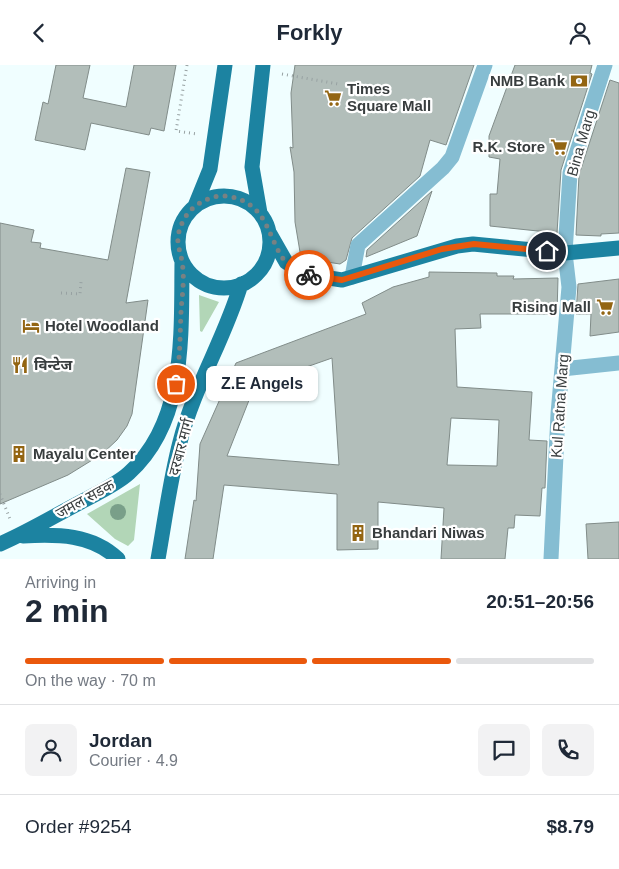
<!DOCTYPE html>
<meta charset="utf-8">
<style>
:root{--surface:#fff;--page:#f2f2f3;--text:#1f2937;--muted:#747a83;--line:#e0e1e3;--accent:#ea580c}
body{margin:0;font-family:Arial,"Noto Sans Devanagari",sans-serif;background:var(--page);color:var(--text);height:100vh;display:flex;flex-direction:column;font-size:19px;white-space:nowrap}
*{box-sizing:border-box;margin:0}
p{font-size:16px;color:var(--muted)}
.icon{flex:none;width:28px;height:28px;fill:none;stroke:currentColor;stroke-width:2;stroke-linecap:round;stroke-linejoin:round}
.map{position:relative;height:494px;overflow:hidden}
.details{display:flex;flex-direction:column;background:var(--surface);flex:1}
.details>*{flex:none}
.pin{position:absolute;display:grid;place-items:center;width:42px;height:42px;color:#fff;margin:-21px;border:2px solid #fff;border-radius:50%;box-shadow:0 1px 5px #0007}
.courier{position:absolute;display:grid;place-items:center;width:50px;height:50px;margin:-25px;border:4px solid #ea580c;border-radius:50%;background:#fff;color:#222;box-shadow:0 1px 6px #0007}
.bubble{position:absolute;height:35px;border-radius:8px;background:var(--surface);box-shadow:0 1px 4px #0004;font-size:16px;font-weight:700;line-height:35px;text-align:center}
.summary em{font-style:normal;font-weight:700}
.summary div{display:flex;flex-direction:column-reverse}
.summary{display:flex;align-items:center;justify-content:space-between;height:85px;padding:0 25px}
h1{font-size:32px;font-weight:700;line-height:38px}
.bar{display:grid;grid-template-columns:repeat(4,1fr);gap:8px 5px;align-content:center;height:60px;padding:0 25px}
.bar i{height:6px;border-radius:4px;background:var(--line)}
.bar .current{background:var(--accent)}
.bar p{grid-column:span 4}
.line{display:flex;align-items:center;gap:12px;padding:0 25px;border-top:1px solid var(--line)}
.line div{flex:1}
.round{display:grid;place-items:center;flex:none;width:52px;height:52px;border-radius:8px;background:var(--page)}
header{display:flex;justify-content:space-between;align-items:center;height:65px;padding:0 25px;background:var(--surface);font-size:22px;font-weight:700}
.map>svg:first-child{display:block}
.green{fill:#b2d6b7}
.building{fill:#b2beba;stroke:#818c89;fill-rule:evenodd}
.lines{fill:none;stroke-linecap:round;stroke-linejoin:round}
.path{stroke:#97a1a2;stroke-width:3;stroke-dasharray:1 4;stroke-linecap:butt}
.minor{stroke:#85bdd2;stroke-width:15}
.major{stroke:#1c83a1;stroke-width:15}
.tree{fill:#799f89}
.done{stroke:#788182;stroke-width:5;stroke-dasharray:0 9}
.route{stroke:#ea580c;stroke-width:6}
.labels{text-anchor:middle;stroke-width:4.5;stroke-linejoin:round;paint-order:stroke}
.poi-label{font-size:15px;font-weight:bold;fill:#383d3e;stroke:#fff;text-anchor:start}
.street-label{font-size:15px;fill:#383d3e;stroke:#fff}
</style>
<header><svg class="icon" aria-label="back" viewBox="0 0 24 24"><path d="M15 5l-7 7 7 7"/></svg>Forkly<svg class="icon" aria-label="person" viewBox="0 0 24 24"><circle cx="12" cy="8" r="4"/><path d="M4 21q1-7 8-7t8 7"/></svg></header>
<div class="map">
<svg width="619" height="494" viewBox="0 0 619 494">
<rect width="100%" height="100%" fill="#f0feff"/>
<path class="green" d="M199,230L219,237L202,267L200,266Z
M140,419L134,475L128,481L115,474L87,449Z"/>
<path class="building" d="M56,0H90L83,33L126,42L134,0H176L164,66L151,63L149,70L91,58L85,85L35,75L43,37L48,39Z
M295,0H474L446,80L430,75L420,111L352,173L346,195L340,199L301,193L295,157L294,107L290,82L293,83L291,28Z
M515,0H592L590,8L592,9L561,105L557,168L490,161V129H497L500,94L489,92V71Z
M610,15L619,18V168L601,169V171L576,170L579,110Z
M126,103L150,107L126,238L148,235L132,349L127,361L117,375L102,389L68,410L0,439V158L34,165L31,177L41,178L40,183L108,195Z
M432,126L417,171L366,192L367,185Z
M429,207L497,208V211H514L513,214L558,213L557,249H480L481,263L455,264L457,322L532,327L529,375L547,376L545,423H542L540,451L515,450L514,463H508L505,494H441L444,443L378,437V484L337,485V429L224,420L213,494H185L194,435L196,436L200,379L236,298L366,249L362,238L393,222L429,212ZM332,293L339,400L227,391L255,320ZM451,353L499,355L497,401L447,400Z
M619,214V267L590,271L591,249H576L578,219Z
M619,457V494H588L586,459Z"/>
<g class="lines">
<path class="path" d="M187,0L176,66L197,69
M282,9L338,19
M61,228L80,229L81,217
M0,429L10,454"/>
<path class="minor" d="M352,212L358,180L443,103L452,92L485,0
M562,304L619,298
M551,494L558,349L569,222L565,188L570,108L605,0"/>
<path class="major" d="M178 177a46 46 0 1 1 92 0a46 46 0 1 1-92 0Z
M195,141L210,104L225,0
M260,148L252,102L263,0
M270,169L286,197L304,209L342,215L457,181L473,179L565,188L619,183
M23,471C57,469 92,469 118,494
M0,479C28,467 54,451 81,437C97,428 116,420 129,408C187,356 181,267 182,197
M158,494C165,455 170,415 180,377C194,322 225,273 241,219"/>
</g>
<circle class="tree" cx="118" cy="447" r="8"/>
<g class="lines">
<path class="done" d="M176,319C180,295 180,271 181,247C182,231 185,213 182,197C181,188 177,181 178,171C180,161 184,152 191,145C200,136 214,130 226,131C282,138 262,201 309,210"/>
<path class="route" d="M309,210L342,215L442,184L474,179L547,186"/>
</g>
<defs>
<g id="bank-bare" transform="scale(1.35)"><path d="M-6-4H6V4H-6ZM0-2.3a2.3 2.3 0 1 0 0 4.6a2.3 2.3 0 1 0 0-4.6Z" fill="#936512" stroke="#fff" stroke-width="2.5" paint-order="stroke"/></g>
<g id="supermarket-bare" transform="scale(1.35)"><path d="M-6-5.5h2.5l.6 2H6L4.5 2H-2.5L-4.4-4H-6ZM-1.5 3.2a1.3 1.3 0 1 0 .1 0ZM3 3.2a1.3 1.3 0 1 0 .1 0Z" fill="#936512" stroke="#fff" stroke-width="2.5" paint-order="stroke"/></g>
<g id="hotel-bare" transform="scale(1.35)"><path d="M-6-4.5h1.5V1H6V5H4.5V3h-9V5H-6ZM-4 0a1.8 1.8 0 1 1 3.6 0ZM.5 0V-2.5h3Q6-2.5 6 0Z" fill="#936512" stroke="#fff" stroke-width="2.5" paint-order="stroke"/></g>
<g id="restaurant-bare" transform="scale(1.35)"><path d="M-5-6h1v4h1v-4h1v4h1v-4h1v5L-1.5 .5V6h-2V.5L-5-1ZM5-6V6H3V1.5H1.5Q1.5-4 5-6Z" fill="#936512" stroke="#fff" stroke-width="2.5" paint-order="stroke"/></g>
<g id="building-bare" transform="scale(1.35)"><path d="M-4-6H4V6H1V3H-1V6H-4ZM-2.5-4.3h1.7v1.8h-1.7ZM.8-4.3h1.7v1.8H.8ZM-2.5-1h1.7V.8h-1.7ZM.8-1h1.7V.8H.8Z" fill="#936512" stroke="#fff" stroke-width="2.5" paint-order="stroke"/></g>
</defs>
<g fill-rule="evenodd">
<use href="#bank-bare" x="579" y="16"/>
<use href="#supermarket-bare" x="333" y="33"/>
<use href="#supermarket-bare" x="559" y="82"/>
<use href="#supermarket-bare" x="605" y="242"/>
<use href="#hotel-bare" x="31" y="261"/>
<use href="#restaurant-bare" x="20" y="300"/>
<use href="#building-bare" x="19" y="389"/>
<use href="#building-bare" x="358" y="468"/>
</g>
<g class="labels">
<g class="poi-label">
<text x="565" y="21" text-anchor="end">NMB Bank</text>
<text x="347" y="29">Times<tspan x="347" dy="17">Square Mall</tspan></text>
<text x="545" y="87" text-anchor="end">R.K. Store</text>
<text x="591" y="247" text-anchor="end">Rising Mall</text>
<text x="45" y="266">Hotel Woodland</text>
<text x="34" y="305">विन्टेज</text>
<text x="33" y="394">Mayalu Center</text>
<text x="372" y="473">Bhandari Niwas</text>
</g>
<g class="street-label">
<text transform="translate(581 78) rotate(-74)" y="5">Bina Marg</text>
<text transform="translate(560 341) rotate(-86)" y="5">Kul Ratna Marg</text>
<text transform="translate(181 382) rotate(-75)" y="5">दरबार मार्ग</text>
<text transform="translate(85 434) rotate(-29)" y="5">जमल सडक</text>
</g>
</g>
</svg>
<div class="pin" style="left:176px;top:319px;background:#ea580c"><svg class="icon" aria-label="bag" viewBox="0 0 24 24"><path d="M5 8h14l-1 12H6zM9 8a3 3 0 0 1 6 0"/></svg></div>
<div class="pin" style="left:547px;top:186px;background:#1f2937"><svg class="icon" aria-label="home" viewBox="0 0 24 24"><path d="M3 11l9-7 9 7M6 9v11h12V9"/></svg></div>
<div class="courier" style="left:309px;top:210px"><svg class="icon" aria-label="bike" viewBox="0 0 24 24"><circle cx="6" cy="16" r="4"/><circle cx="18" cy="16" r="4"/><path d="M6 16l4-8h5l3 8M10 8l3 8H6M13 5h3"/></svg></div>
<div class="bubble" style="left:206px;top:301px;width:112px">Z.E Angels</div>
</div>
<section class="details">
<div class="summary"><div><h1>2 min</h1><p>Arriving in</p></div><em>20:51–20:56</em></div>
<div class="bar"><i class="current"></i><i class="current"></i><i class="current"></i><i></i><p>On the way · 70 m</p></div>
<div class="line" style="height:90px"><a class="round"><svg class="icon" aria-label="person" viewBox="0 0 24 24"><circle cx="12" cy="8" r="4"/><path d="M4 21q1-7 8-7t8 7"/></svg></a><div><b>Jordan</b><p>Courier · 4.9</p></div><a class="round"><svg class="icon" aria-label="chat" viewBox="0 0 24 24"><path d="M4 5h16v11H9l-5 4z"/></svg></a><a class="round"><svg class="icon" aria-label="phone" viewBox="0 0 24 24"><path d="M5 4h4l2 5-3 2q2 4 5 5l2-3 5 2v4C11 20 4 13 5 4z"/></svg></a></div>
<div class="line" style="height:65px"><div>Order #9254</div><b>$8.79</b></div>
</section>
